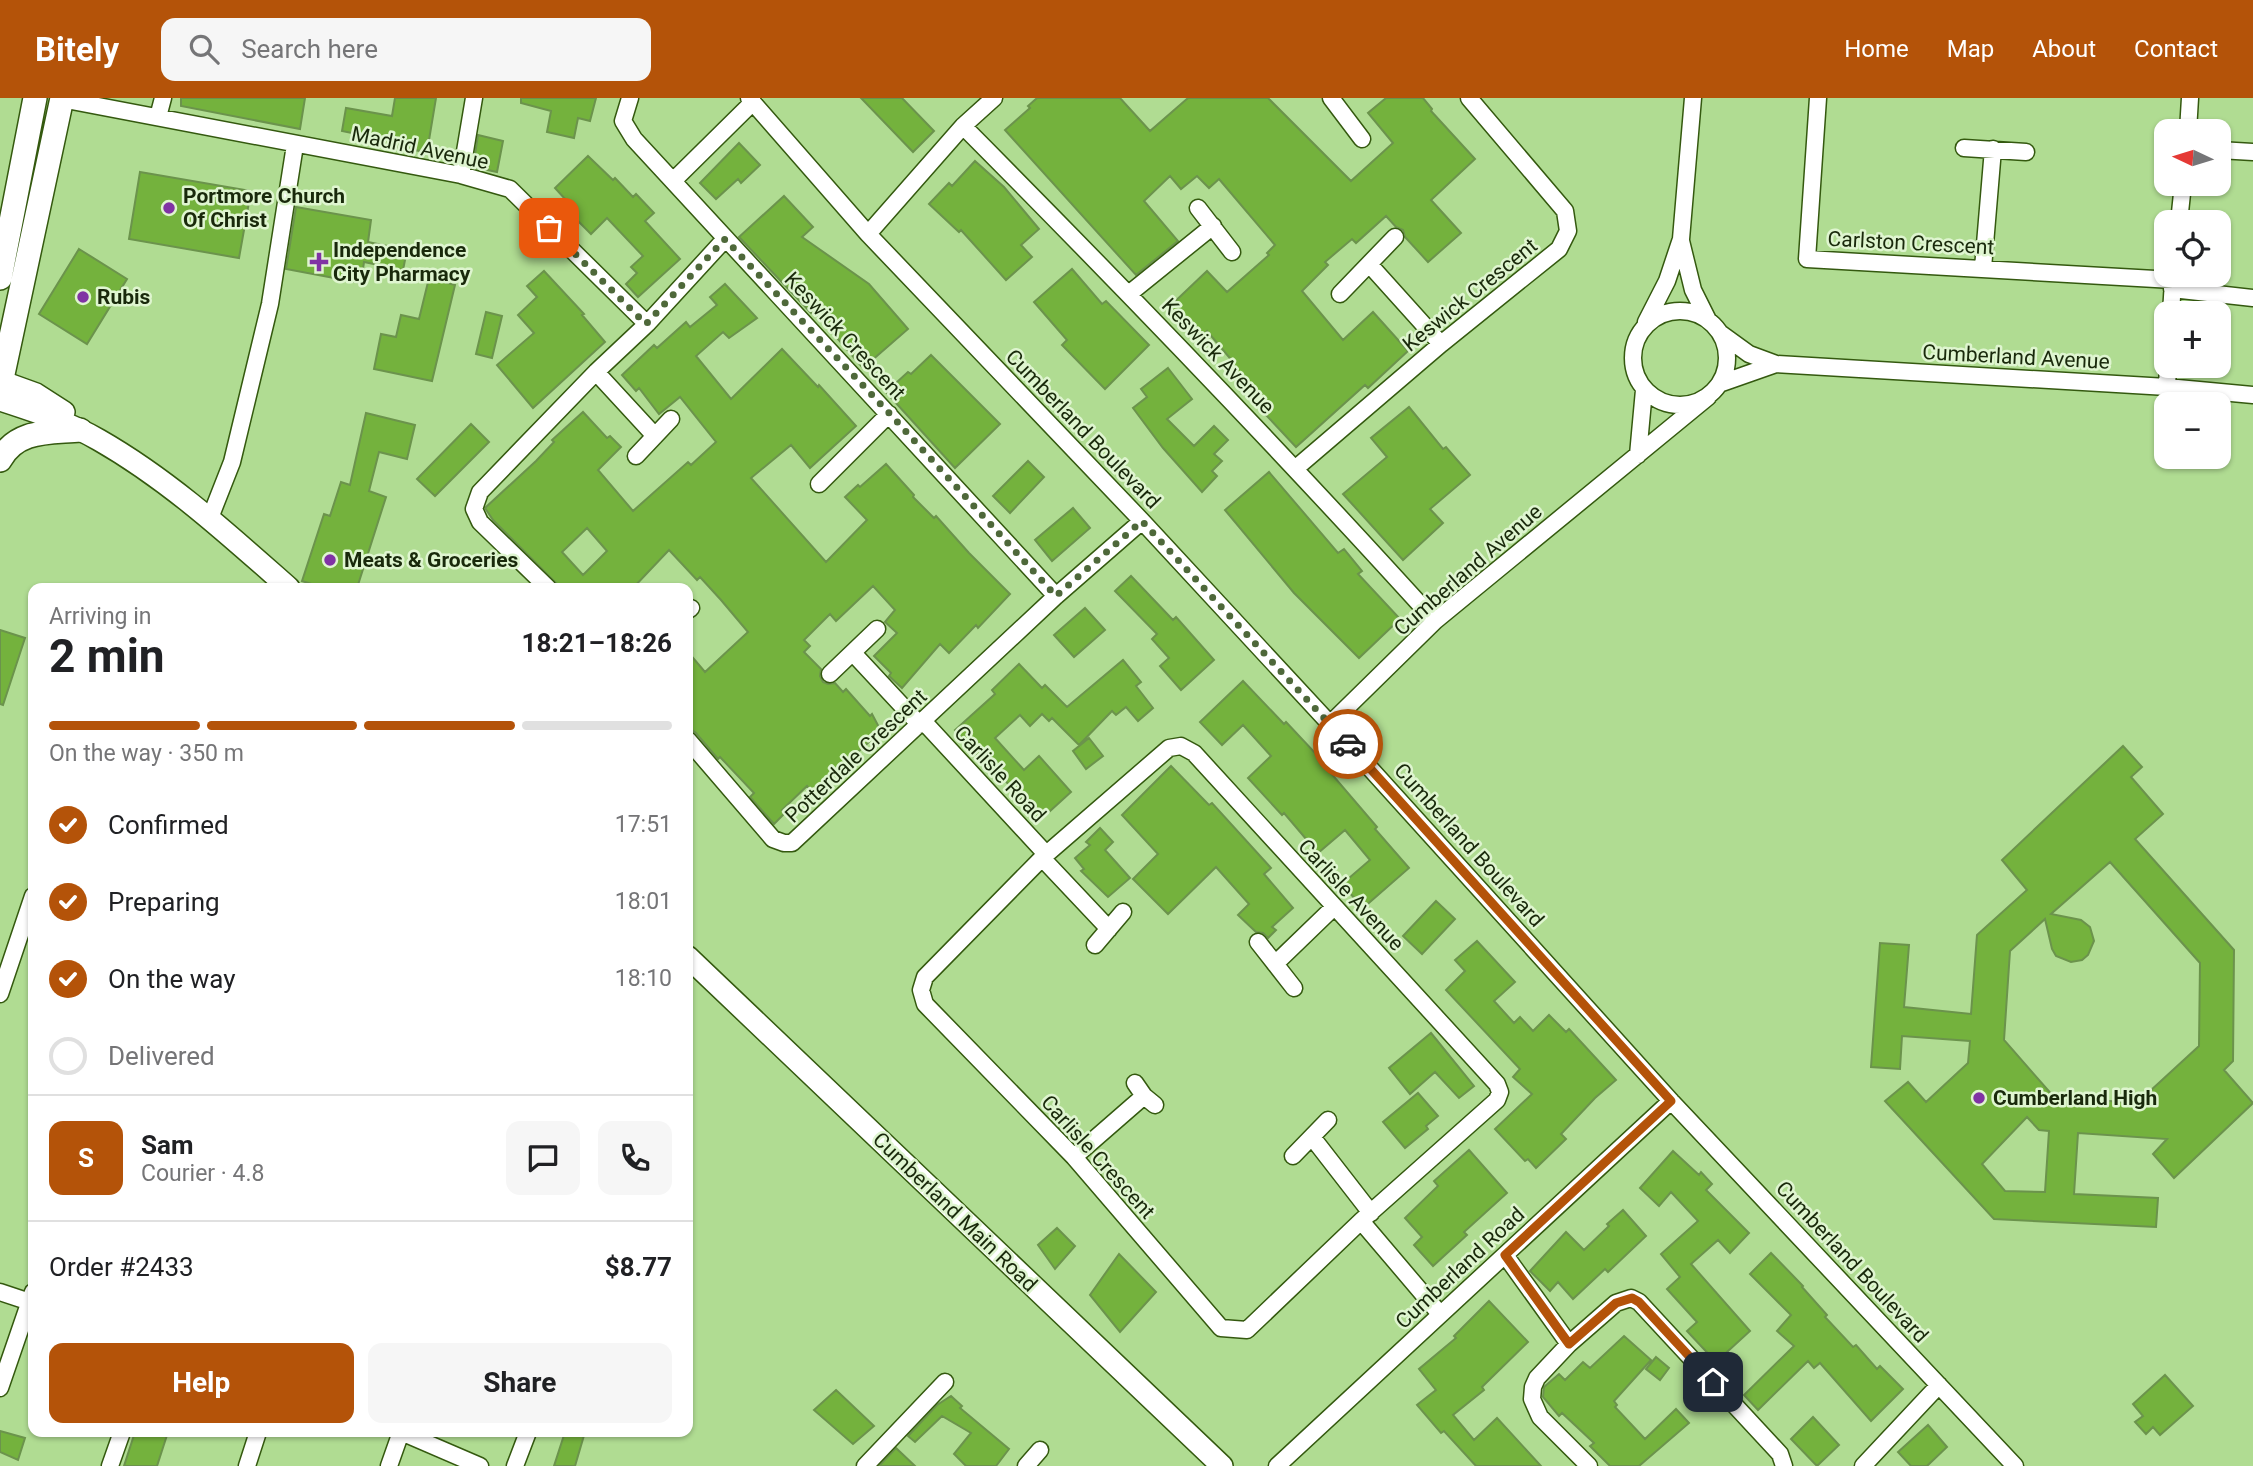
<!DOCTYPE html>
<meta charset="utf-8">
<style>
:root{--surface:#fff;--page:#f6f6f6;--text:#202124;--muted:#757577;--line:#e0e0e0;--accent:#b45309}
body{margin:0;font-family:Roboto,sans-serif;background:var(--page);color:var(--text);height:100vh;display:flex;flex-direction:column;font-size:26px;white-space:nowrap}
*{box-sizing:border-box;margin:0}
p{font-size:23px;color:var(--muted)}
.icon{flex:none;width:38px;height:38px;fill:none;stroke:currentColor;stroke-width:2;stroke-linecap:round;stroke-linejoin:round}
.map{position:relative;flex:1;overflow:hidden}
.details{position:absolute;left:28px;top:485px;width:665px;height:854px;display:flex;flex-direction:column;background:var(--surface);border-radius:14px;box-shadow:0 2px 5px #0004}
.details>*{flex:none}
.needle{width:46px;rotate:274deg}
.tools{position:absolute;left:2154px;top:21px;display:grid;gap:14px}
.tools a{display:grid;place-items:center;width:77px;height:77px;border-radius:14px;background:var(--surface);box-shadow:0 2px 5px #0004;font-size:35px}
.pin{position:absolute;display:grid;place-items:center;width:60px;height:60px;color:#fff;margin:-30px;border-radius:14px;box-shadow:0 4px 10px #0006}
.courier{position:absolute;display:grid;place-items:center;width:70px;height:70px;margin:-35px;border:5px solid #b45309;border-radius:50%;background:#fff;color:#222;box-shadow:0 2px 9px #0007}
.head em{font-style:normal;font-weight:700}
.head div{display:flex;flex-direction:column-reverse}
.head{display:flex;align-items:center;justify-content:space-between;height:119px;padding:0 21px}
h1{font-size:46px;font-weight:700;line-height:52px}
.bar{display:grid;grid-template-columns:repeat(4,1fr);gap:10px 7px;align-content:center;height:84px;padding:0 21px}
.bar i{height:9px;border-radius:5px;background:var(--line)}
.bar .selected{background:var(--accent)}
.bar p{grid-column:span 4}
.line{display:flex;align-items:center;gap:18px;padding:0 21px;border-top:2px solid var(--line)}
.line div{flex:1}
.round{display:grid;place-items:center;flex:none;width:74px;height:74px;border-radius:14px;background:var(--page)}
ol{padding:0 21px;list-style:none}
li{display:flex;align-items:center;gap:21px;height:77px}
li p{margin-inline-start:auto}
li .icon{padding:7px;border-radius:50%;background:var(--accent);color:#fff;stroke-width:4}
li:last-child{color:var(--muted)}
li i{width:38px;height:38px;border:4px solid var(--line);border-radius:50%}
.button{display:flex;gap:14px;margin-top:auto;padding:14px 21px}
.button a{flex:1;height:80px;border-radius:14px;background:var(--accent);color:#fff;font-size:28px;font-weight:700;line-height:80px;text-align:center}
.button a+a{background:var(--page);color:var(--text)}
header{display:flex;align-items:center;gap:42px;box-sizing:border-box;height:98px;padding:0 35px;background:var(--accent);color:#fff}
header strong{font-size:33px}
nav{display:flex;gap:38px;margin-inline-start:auto;font-size:24px}
.search{width:490px;height:63px;background:var(--page);display:flex;align-items:center;gap:18px;box-sizing:border-box;padding:0 24px;border-radius:14px;color:var(--muted);font-size:26px}
.map>svg:first-child{display:block}
.building{fill:#74b23d;stroke:#6b934c;stroke-width:2;fill-rule:evenodd}
.lines{fill:none;stroke-linecap:round;stroke-linejoin:round}
.minor-casing{stroke:#34590f;stroke-width:19}
.tertiary-casing{stroke:#34590f;stroke-width:24}
.secondary-casing{stroke:#34590f;stroke-width:26}
.minor{stroke:#fff;stroke-width:16}
.tertiary{stroke:#fff;stroke-width:21}
.secondary{stroke:#fff;stroke-width:23}
.done{stroke:#4e683a;stroke-width:7;stroke-dasharray:0 12.6}
.route{stroke:#b45309;stroke-width:9}
.poi-dot{fill:#8033a4;stroke:#dff5d0;stroke-width:2.5}
.labels{text-anchor:middle;stroke-width:5;stroke-linejoin:round;paint-order:stroke}
.street-label{font-size:21px;fill:#19290b;stroke:#dff5d0}
.poi-label{font-size:21px;font-weight:bold;fill:#19290b;stroke:#dff5d0;text-anchor:start}
</style>
<header>
<strong>Bitely</strong>
<div class="search"><svg class="icon" aria-label="search" viewBox="0 0 24 24"><circle cx="10" cy="10" r="6"/><path d="M15 15l6 6"/></svg>Search here</div>
<nav><a>Home</a><a>Map</a><a>About</a><a>Contact</a></nav>
</header>
<div class="map">
<svg width="2253" height="1368" viewBox="0 0 2253 1368">
<rect width="100%" height="100%" fill="#b0dc92"/>
<path class="building" d="M181,0H305L300,31L181,8Z
M395,0H436L427,54L381,47V41L342,33L346,10L392,18Z
M521,0H596L590,23L578,20L574,40L547,34L551,13L521,5Z
M861,0H902L934,33L913,54Z
M1037,0H1120L1150,33L1188,0H1268L1351,83L1393,45L1368,15L1386,0H1423L1432,11L1431,13L1475,61L1431,102L1461,135L1428,164L1405,139L1403,132L1396,129L1386,118L1356,145L1352,141L1325,164L1328,167L1302,193L1343,242L1373,214L1408,253L1368,290L1365,287L1296,349L1266,317L1268,315L1243,285L1241,288L1226,272L1234,265L1207,233L1198,242L1168,210L1207,173L1227,194L1269,157L1267,155L1275,147L1219,81L1209,90L1197,78L1181,91L1170,78L1144,103L1178,143L1136,177L1005,32L1030,10L1028,8Z
M478,37L503,43L497,74L473,69Z
M739,45L760,67L741,85L738,81L716,101L700,85Z
M588,58L613,82L615,80L633,99L636,96L654,115L645,123L680,161L638,199L626,186L637,175L631,169L643,158L607,120L591,136L572,117L569,120L558,110L566,102L555,90Z
M975,63L1004,89L1039,131L1021,147L1032,159L1006,182L961,132L959,134L929,106L949,85L952,88Z
M140,74L251,93L239,160L129,141Z
M784,98L813,129L802,139L869,186L908,231L863,270L813,212L811,215L739,139Z
M296,109L371,122L368,144L407,152L403,172L364,164L361,185L286,171Z
M79,151L127,181L87,246L39,216Z
M1072,171L1102,206L1106,203L1149,247L1105,291L1062,247L1067,242L1034,204Z
M544,173L584,216L582,217L605,244L533,310L497,267L534,235L518,217L537,199L527,188Z
M429,180L455,187L432,283L374,271L381,236L396,239L401,217L419,221Z
M725,186L757,220L729,240L723,234L696,258L731,301L782,251L818,289L819,287L856,328L810,370L791,347L751,380L826,464L867,422L845,399L858,387L860,389L886,366L914,397L913,399L934,420L936,418L969,455L1010,496L978,530L976,527L949,555L940,546L902,590L889,578L891,575L874,558L897,535L885,524L895,512L873,488L836,523L830,516L804,542L810,548L804,554L821,571L820,578L823,584L828,586L835,585L843,594L846,591L870,618L872,616L881,633L813,695L807,688L782,712L785,715L774,726L750,699L754,695L720,659L718,661L696,635L688,629V554L705,574L748,534L721,502L700,479L697,482L669,452L633,490H561L493,422L485,410L536,363L554,344L552,342L583,314L607,340L610,338L621,349L598,372L633,413L688,364L691,367L716,344L680,299L659,316L639,290L636,293L622,277L654,247L657,250L686,224L690,229L717,207L710,199ZM587,430L607,453L583,477L562,454Z
M486,214L502,218L492,260L476,256Z
M931,257L1000,326L955,370L886,294L908,274L911,276Z
M1168,270L1192,301L1167,321L1194,348L1214,328L1228,342L1214,356L1222,363L1212,373L1217,378L1202,394L1163,350L1133,310L1147,299L1141,291Z
M1409,309L1443,351L1446,349L1470,377L1430,411L1443,425L1403,462L1343,396L1387,359L1371,340Z
M366,315L415,327L407,361L379,354L369,393L386,399L357,490H324L302,483L324,416L330,418L341,384L350,387Z
M471,326L489,344L435,398L417,381Z
M1028,363L1044,379L1010,415L993,398Z
M1269,374L1338,455L1344,451L1362,473L1358,476L1400,521L1359,560L1294,495L1225,412Z
M1073,410L1090,430L1052,463L1035,442Z
M1131,478L1173,522L1176,519L1214,562L1181,592L1160,568L1169,560L1152,541L1157,536L1115,493Z
M1085,510L1105,532L1074,559L1054,537Z
M0,532L25,540L3,607L0,606Z
M1123,562L1141,584L1136,588L1153,610L1138,623L1126,609L1116,617L1112,613L1079,647L1052,620L1049,623L1042,616L1030,628L1020,617L995,640L1024,672L1039,658L1071,694L1038,724L1018,703L1021,700L1001,678L998,681L955,632L995,596L992,592L1019,566L1042,590L1045,587L1067,609Z
M1243,583L1284,626L1286,624L1331,672L1329,673L1377,729L1375,731L1409,770L1363,810L1342,786L1370,762L1345,732L1318,755L1284,715L1282,717L1248,680L1271,658L1243,627L1222,647L1200,624Z
M1089,640L1103,658L1086,671L1073,653Z
M2123,648L2142,669L2131,679L2163,716L2135,741L2234,852L2233,963L2224,972L2253,1005L2174,1080L2153,1056L2167,1041L2078,1035L2074,1096L2158,1100L2156,1129L1994,1121L1885,1003L1908,984L1926,1004L1968,965L1970,943L1902,938L1900,971L1871,969L1880,845L1909,847L1904,909L1971,916L1977,837L2027,792L2002,762ZM2110,764L2200,865L2199,948L2137,1005L2054,999L2004,942L2010,853L2045,821L2052,851L2056,858L2071,864L2082,862L2088,857L2094,843L2090,829L2081,822L2051,816ZM2027,1019L2039,1032L2049,1033L2045,1094L2005,1093L1982,1066Z
M1171,668L1209,707L1212,705L1271,770L1264,776L1293,810L1272,829L1276,832L1268,840L1263,835L1256,834L1238,817L1249,806L1216,769L1168,816L1133,781L1158,756L1122,717Z
M1100,730L1113,744L1105,752L1130,780L1108,799L1081,773L1084,771L1075,760L1090,747L1086,744Z
M1436,803L1455,821L1422,856L1403,838Z
M1477,843L1515,884L1494,903L1514,925L1520,919L1533,933L1549,917L1566,934L1569,931L1616,982L1595,1000L1561,1036L1566,1041L1536,1070L1528,1061L1525,1063L1495,1031L1532,996L1513,979L1520,971L1446,892L1465,873L1455,862Z
M1431,935L1474,988L1459,1000L1435,974L1410,996L1389,970Z
M1418,995L1438,1018L1426,1028L1428,1031L1405,1050L1383,1024Z
M1469,1052L1507,1095L1464,1134L1467,1137L1433,1168L1414,1147L1422,1139L1405,1120L1438,1088L1434,1083Z
M1673,1053L1699,1077L1701,1074L1712,1086L1706,1092L1749,1135L1730,1155L1718,1142L1691,1166L1750,1233L1716,1264L1687,1233L1697,1224L1667,1191L1680,1179L1661,1156L1698,1123L1671,1094L1659,1108L1640,1090Z
M1623,1112L1646,1138L1608,1174L1605,1171L1573,1201L1558,1184L1550,1193L1530,1173L1566,1134L1584,1152L1609,1128L1607,1126Z
M1057,1130L1075,1148L1055,1171L1038,1147Z
M1771,1155L1803,1188L1802,1189L1827,1217L1825,1219L1853,1249L1856,1247L1877,1271L1880,1268L1903,1291L1871,1323L1820,1265L1814,1270L1808,1263L1758,1312L1744,1297L1794,1248L1777,1233L1791,1217L1750,1176Z
M1119,1156L1156,1194L1120,1234L1090,1197Z
M1489,1203L1528,1244L1482,1289L1484,1292L1453,1317L1474,1342L1497,1320L1541,1368H1476L1444,1333L1441,1335L1417,1307L1436,1292L1419,1271L1456,1240L1454,1238Z
M1624,1238L1651,1262L1614,1303L1617,1307L1615,1309L1645,1341L1676,1311L1689,1325L1639,1368H1610L1590,1348L1594,1345L1562,1315L1559,1318L1543,1299L1544,1289L1559,1276L1565,1282L1583,1264L1590,1270Z
M1656,1259L1669,1270L1660,1282L1646,1271Z
M2165,1277L2193,1308L2160,1337L2153,1329L2146,1336L2135,1324L2143,1318L2133,1306Z
M836,1292L874,1328L853,1346L814,1312Z
M951,1298L962,1308L960,1310L1009,1351L996,1368H966L954,1356L971,1335L942,1318L915,1344L908,1338L937,1307Z
M1813,1319L1839,1347L1817,1368L1791,1341Z
M1928,1327L1947,1349L1927,1368H1911L1898,1354Z
M0,1333L25,1340L18,1362L0,1354Z
M135,1334H168L157,1368H124Z
M565,1334H585L575,1368H554Z
M896,1350L915,1368H879Z"/>
<g class="lines">
<g class="minor-casing">
<path id="minor" d="M630,0L623,23L634,41L1056,498
M749,0L868,136L1142,423L1330,626L1671,1003L2015,1368
M1331,0L1362,41
M1818,0L1807,161L2173,182
M61,1L461,77L510,91L647,226L725,141
M158,19L163,0
M963,28C1125,191 1282,354 1435,523
M2188,33L2190,0
M1964,50L2026,54
M2219,52L2253,54
M461,77L474,0
M673,83L753,4
M1198,110L1232,154
M2179,124L2183,86
M868,136L963,28L994,0
M1681,143L1693,192L1708,222
M1369,166L1441,246
M1983,170L1993,51
M2172,191L2253,200
M1130,195L1213,128
M1340,196L1395,139
M1633 260a47 47 0 1 1 94 0a47 47 0 1 1-94 0Z
M2171,215L2173,183
M1646,224L1667,183L1681,141L1693,0
M1720,235L1749,256L1776,266L2167,289L2253,297
M596,274L655,338
M1719,286L1776,266
M2167,289L2168,268
M1638,357L1644,292
M636,358L671,321
M1296,370L1441,246L1559,151L1568,133L1565,113L1469,0
M819,386L889,316
M210,420L232,364L270,206L295,47
M548,490L480,424L474,411L480,394L596,274L647,226
M688,512L691,510
M853,555L920,627
M830,576L877,531
M924,624L1046,756
M1330,626L1435,523L1708,299
M688,642L773,741L784,745H792L1056,498L1142,423
M1181,648L1194,655L1497,986L1500,994L1497,1002L1361,1123L1247,1232L1221,1230L1074,1059L925,906L921,892L925,879L1042,760L1169,650Z
M1042,760L1109,831
M1258,844L1294,890
M1095,847L1123,814
M1275,866L1334,809
M0,896L33,798
M1135,985L1144,998L1155,1007
M1312,1039L1371,1115
M1293,1058L1328,1022
M1074,1059L1144,998
M1361,1123L1440,1216
M1505,1157L1569,1246
M0,1194L33,1205
M0,1290L33,1194
M401,1334L480,1368
M110,1368L122,1334
M247,1368L258,1334
M389,1368L401,1334
M515,1368L528,1334
M865,1368L945,1284
M1026,1368L1040,1352
M1277,1368L1671,1003
M1589,1368L1540,1319L1532,1301L1533,1289L1537,1280L1569,1246L1616,1205L1631,1200L1639,1204L1780,1356L1784,1368
M1863,1368L1939,1287"/>
</g>
<g class="tertiary-casing">
<path id="tertiary" d="M0,283L36,296L64,314
M0,302C34,313 68,324 99,342C169,382 229,437 289,490
M688,859L1222,1368"/>
</g>
<g class="secondary-casing">
<path id="secondary" d="M0,180L35,0
M0,290L62,0
M0,362C17,331 49,335 80,332"/>
</g>
<use href="#minor" class="minor"/>
<use href="#tertiary" class="tertiary"/>
<use href="#secondary" class="secondary"/>
</g>
<g class="lines">
<path class="done" d="M549,130L646,226L725,141L890,316L1056,498L1142,423L1348,646"/>
<path class="route" d="M1348,646L1671,1003L1505,1157L1569,1246L1616,1205L1632,1200L1639,1204L1713,1284"/>
</g>
<g class="poi-dot">
<circle cx="169" cy="110" r="7"/>
<path d="M315.5 153.5h7v7h7v7h-7v7h-7v-7h-7v-7h7z"/>
<circle cx="83" cy="199" r="7"/>
<circle cx="330" cy="462" r="7"/>
<circle cx="1979" cy="1000" r="7"/>
</g>
<g class="labels">
<g class="street-label">
<text transform="translate(420 50) rotate(12)" y="7">Madrid Avenue</text>
<text transform="translate(1911 145) rotate(3)" y="7">Carlston Crescent</text>
<text transform="translate(1470 197) rotate(-39)" y="7">Keswick Crescent</text>
<text transform="translate(845 238) rotate(47)" y="7">Keswick Crescent</text>
<text transform="translate(1218 258) rotate(46)" y="7">Keswick Avenue</text>
<text transform="translate(2016 259) rotate(3)" y="7">Cumberland Avenue</text>
<text transform="translate(1083 331) rotate(46)" y="7">Cumberland Boulevard</text>
<text transform="translate(1468 472) rotate(-41)" y="7">Cumberland Avenue</text>
<text transform="translate(856 658) rotate(-43)" y="7">Potterdale Crescent</text>
<text transform="translate(1000 676) rotate(47)" y="7">Carlisle Road</text>
<text transform="translate(1469 747) rotate(48)" y="7">Cumberland Boulevard</text>
<text transform="translate(1351 797) rotate(47)" y="7">Carlisle Avenue</text>
<text transform="translate(1098 1059) rotate(48)" y="7">Carlisle Crescent</text>
<text transform="translate(955 1114) rotate(44)" y="7">Cumberland Main Road</text>
<text transform="translate(1852 1164) rotate(47)" y="7">Cumberland Boulevard</text>
<text transform="translate(1460 1170) rotate(-43)" y="7">Cumberland Road</text>
</g>
<g class="poi-label">
<text x="183" y="105">Portmore Church<tspan x="183" dy="24">Of Christ</tspan></text>
<text x="333" y="159">Independence<tspan x="333" dy="24">City Pharmacy</tspan></text>
<text x="97" y="206">Rubis</text>
<text x="344" y="469">Meats &amp; Groceries</text>
<text x="1993" y="1007">Cumberland High</text>
</g>
</g>
</svg>
<div class="tools">
<a><svg class="needle" viewBox="-14 -14 28 28"><path d="M0-13l5 13h-10z" fill="#e53935"/><path d="M0 13l5-13h-10z" fill="#757577"/></svg></a>
<a><svg class="icon" aria-label="locate" viewBox="0 0 24 24"><circle cx="12" cy="12" r="6"/><path d="M12 2v4M12 18v4M2 12h4M18 12h4"/></svg></a>
<a>+</a>
<a>−</a>
</div>
<div class="pin" style="left:549px;top:130px;background:#ea580c"><svg class="icon" aria-label="bag" viewBox="0 0 24 24"><path d="M5 8h14l-1 12H6zM9 8a3 3 0 0 1 6 0"/></svg></div>
<div class="pin" style="left:1713px;top:1284px;background:#1f2937"><svg class="icon" aria-label="home" viewBox="0 0 24 24"><path d="M3 11l9-7 9 7M6 9v11h12V9"/></svg></div>
<div class="courier" style="left:1348px;top:646px"><svg class="icon" aria-label="car" viewBox="0 0 24 24"><path d="M5 17H2v-5l4-1 3-4h7l3 4 3 1v5h-3M9 17h6M6 11h13"/><circle cx="7" cy="17" r="2"/><circle cx="17" cy="17" r="2"/></svg></div>
<section class="details">
<div class="head"><div><h1>2 min</h1><p>Arriving in</p></div><em>18:21–18:26</em></div>
<div class="bar"><i class="selected"></i><i class="selected"></i><i class="selected"></i><i></i><p>On the way · 350 m</p></div>
<ol>
<li><svg class="icon" aria-label="check" viewBox="0 0 24 24"><path d="M5 12l5 5 9-10"/></svg>Confirmed<p>17:51</p></li>
<li><svg class="icon" aria-label="check" viewBox="0 0 24 24"><path d="M5 12l5 5 9-10"/></svg>Preparing<p>18:01</p></li>
<li><svg class="icon" aria-label="check" viewBox="0 0 24 24"><path d="M5 12l5 5 9-10"/></svg>On the way<p>18:10</p></li>
<li><i></i>Delivered</li>
</ol>
<div class="line" style="height:126px"><b class="round" style="background:var(--accent);color:#fff">S</b><div><b>Sam</b><p>Courier · 4.8</p></div><a class="round"><svg class="icon" aria-label="chat" viewBox="0 0 24 24"><path d="M4 5h16v11H9l-5 4z"/></svg></a><a class="round"><svg class="icon" aria-label="phone" viewBox="0 0 24 24"><path d="M5 4h4l2 5-3 2q2 4 5 5l2-3 5 2v4C11 20 4 13 5 4z"/></svg></a></div>
<div class="line" style="height:91px"><div>Order #2433</div><b>$8.77</b></div>
<div class="button"><a>Help</a><a>Share</a></div>
</section>
</div>
